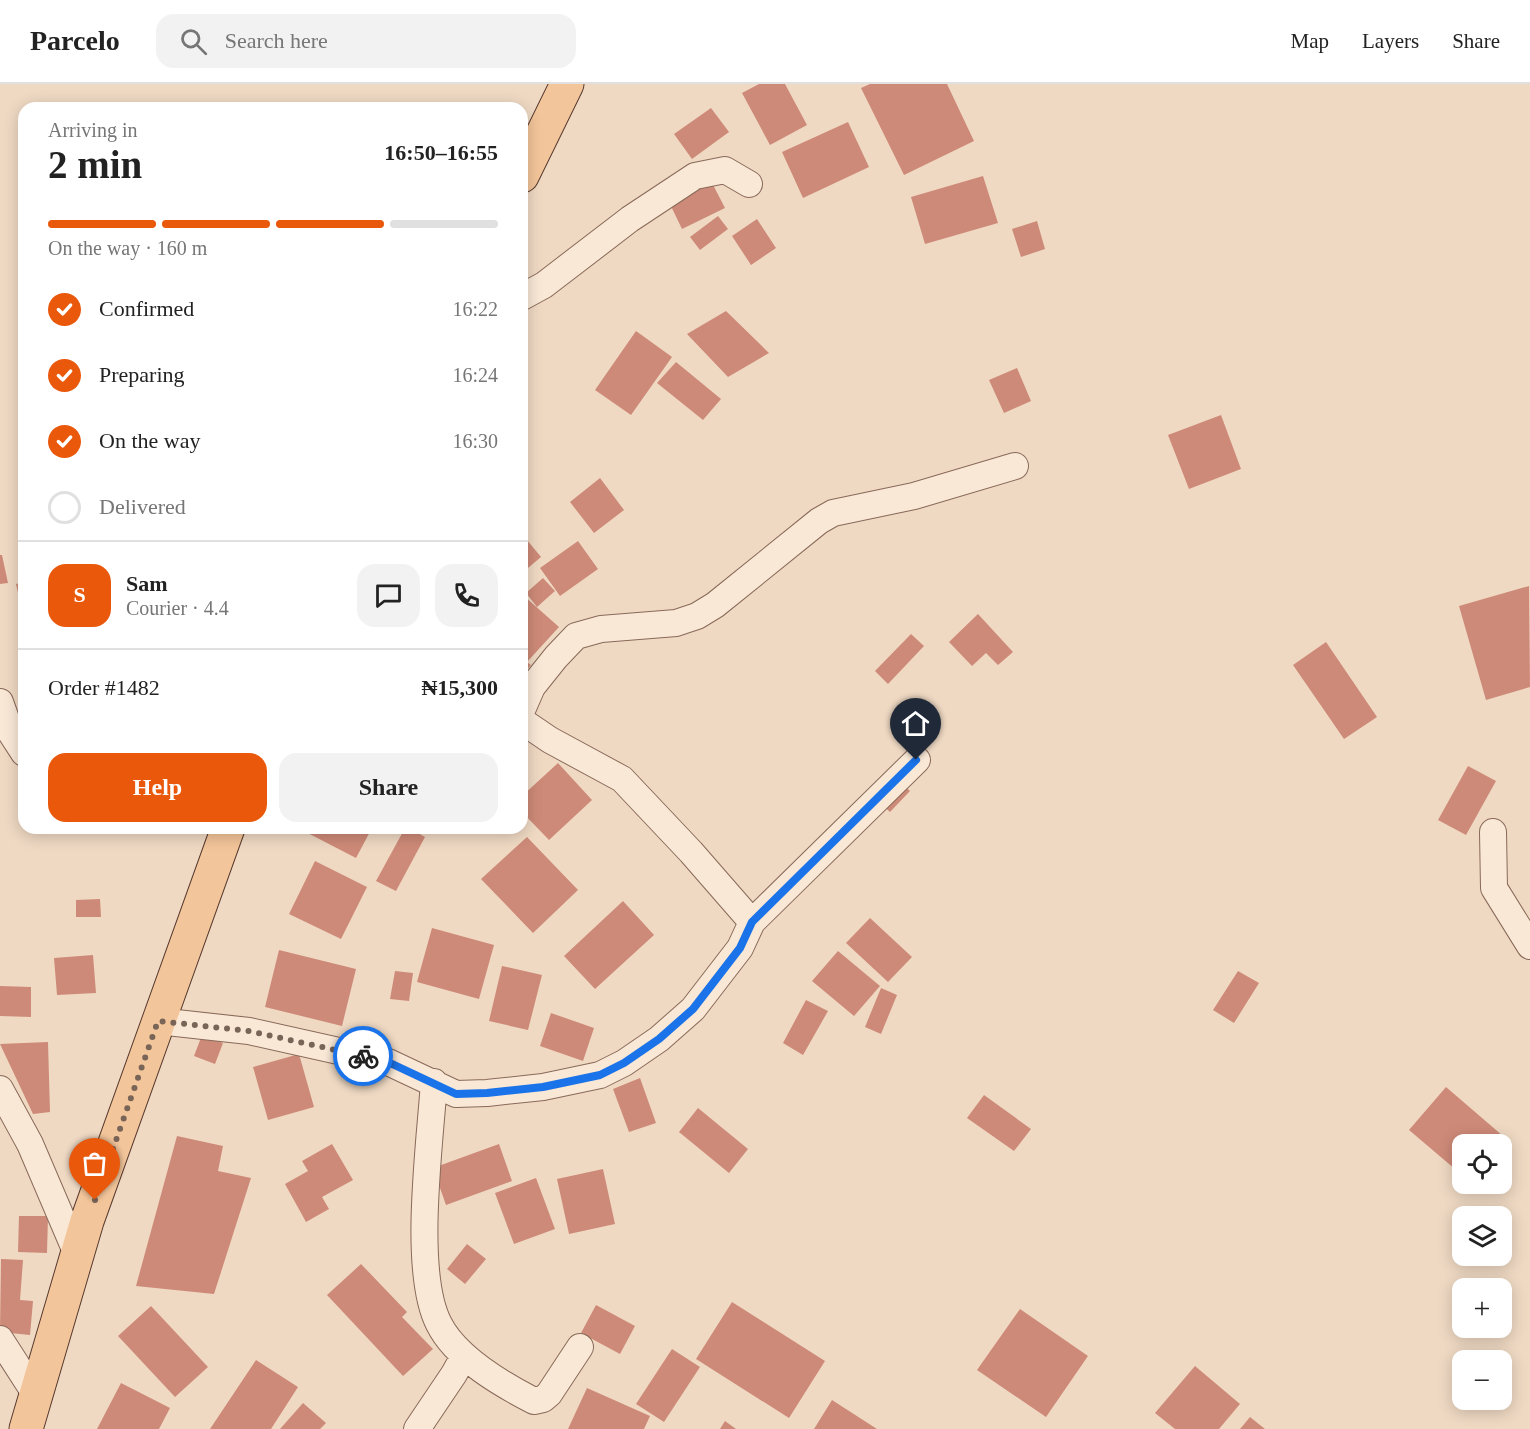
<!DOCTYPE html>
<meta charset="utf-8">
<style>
:root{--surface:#fff;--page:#f2f2f2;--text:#222;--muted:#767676;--line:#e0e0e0;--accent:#ea580c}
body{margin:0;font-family:"Times New Roman",serif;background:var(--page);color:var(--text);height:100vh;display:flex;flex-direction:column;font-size:22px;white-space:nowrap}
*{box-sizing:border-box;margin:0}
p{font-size:20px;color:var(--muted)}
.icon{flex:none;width:33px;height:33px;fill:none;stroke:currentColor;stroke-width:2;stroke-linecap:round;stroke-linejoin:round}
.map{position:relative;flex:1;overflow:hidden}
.details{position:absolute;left:18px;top:18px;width:510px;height:732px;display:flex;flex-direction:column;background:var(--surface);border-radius:18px;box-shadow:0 3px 15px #0003}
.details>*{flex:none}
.fabs{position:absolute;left:1452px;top:1050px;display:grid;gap:12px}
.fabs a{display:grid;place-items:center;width:60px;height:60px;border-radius:12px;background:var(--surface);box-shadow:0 3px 15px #0003;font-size:30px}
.pin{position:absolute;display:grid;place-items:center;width:51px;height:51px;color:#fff;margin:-62px -26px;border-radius:50% 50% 50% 0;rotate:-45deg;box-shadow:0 0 6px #0007}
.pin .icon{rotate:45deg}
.courier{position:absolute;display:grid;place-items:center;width:60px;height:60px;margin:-30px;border:4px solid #1a73e8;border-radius:50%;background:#fff;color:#222;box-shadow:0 2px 8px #0007}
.overview em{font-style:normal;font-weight:700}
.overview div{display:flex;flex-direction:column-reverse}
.overview{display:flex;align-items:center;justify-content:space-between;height:102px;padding:0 30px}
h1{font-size:39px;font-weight:700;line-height:45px}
.bar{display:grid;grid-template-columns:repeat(4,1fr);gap:9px 6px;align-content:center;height:72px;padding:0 30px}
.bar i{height:8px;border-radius:4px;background:var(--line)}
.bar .current{background:var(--accent)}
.bar p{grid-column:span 4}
.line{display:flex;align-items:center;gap:15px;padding:0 30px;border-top:2px solid var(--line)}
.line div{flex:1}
.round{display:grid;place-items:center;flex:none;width:63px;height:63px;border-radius:18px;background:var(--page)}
ol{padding:0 30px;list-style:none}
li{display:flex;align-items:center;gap:18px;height:66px}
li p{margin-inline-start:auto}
li .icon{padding:6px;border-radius:50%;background:var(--accent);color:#fff;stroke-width:4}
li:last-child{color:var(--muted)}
li i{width:33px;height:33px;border:3px solid var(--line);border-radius:50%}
.action{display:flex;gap:12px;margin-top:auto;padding:12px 30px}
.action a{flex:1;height:69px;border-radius:18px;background:var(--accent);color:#fff;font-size:24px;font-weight:700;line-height:69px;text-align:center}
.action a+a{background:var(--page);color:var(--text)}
header{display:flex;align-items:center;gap:36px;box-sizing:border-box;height:84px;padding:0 30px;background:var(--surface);border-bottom:2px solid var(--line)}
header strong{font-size:28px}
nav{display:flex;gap:33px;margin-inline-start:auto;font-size:21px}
.search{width:420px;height:54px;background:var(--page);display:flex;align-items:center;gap:15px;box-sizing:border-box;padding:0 21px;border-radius:18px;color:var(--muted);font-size:22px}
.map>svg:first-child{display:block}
.building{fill:#ce8a78}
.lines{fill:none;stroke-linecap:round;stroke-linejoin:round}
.street-casing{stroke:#896959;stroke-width:28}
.primary-casing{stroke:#57392e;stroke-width:35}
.street{stroke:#f9e8d6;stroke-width:26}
.primary{stroke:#f3c59a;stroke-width:33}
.done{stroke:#796458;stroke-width:6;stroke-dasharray:0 10.8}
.route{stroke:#1a73e8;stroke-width:8}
</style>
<header>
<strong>Parcelo</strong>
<div class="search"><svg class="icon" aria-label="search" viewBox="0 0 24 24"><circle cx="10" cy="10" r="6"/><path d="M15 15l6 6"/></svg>Search here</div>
<nav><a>Map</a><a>Layers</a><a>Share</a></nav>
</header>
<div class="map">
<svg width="1530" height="1345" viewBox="0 0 1530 1345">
<rect width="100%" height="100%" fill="#efd9c3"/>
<path class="building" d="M759,0H785L807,41L770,61L742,9Z
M870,0H947L974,57L904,91L861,4Z
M711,24L729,48L692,75L674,50Z
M848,38L869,83L803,114L782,68Z
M983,92L998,139L925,160L911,113Z
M710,95L725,124L682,145L668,116Z
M718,132L728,145L700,166L690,153Z
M757,135L776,164L751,181L732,152Z
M1037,137L1045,165L1021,173L1012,145Z
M726,227L769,269L728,293L687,250Z
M636,247L672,273L631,331L595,306Z
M676,278L721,315L703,336L657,299Z
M1017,284L1031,317L1004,329L989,296Z
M1221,331L1241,385L1189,405L1168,351Z
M600,394L624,426L594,449L570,418Z
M522,450L541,473L522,489Z
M578,457L598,485L560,512L540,484Z
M0,471H2L8,499L0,500Z
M543,494L555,507L537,523L526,509Z
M24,498V529L23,530L16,500Z
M1529,502L1530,603L1486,616L1459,522Z
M524,512L559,543L527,578L531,581L522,591V514Z
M978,530L1013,568L998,581L986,569L972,582L949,558Z
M911,550L924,562L888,600L875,587Z
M1326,558L1377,633L1344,655L1293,581Z
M558,679L592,716L549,756L522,728V712Z
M1468,682L1496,697L1466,751L1438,736Z
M898,695L910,707L890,728L877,716Z
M298,744H372L356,774Z
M405,744H409L425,753L396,807L376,797Z
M527,753L578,806L533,849L481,795Z
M315,777L367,803L341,855L289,830Z
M100,815L101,833H76V816Z
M623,817L654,851L595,905L564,872Z
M870,834L912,873L888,898L846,859Z
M432,844L494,861L479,915L417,898Z
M279,866L356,885L342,942L265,923Z
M838,867L880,902L854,932L812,897Z
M93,871L96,909L57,911L54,874Z
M502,882L542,891L528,946L489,937Z
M395,887L413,889L409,917L390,915Z
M1238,887L1259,899L1234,939L1213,926Z
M0,902L31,903V933L0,932Z
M881,904L897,911L881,950L865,943Z
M806,916L828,927L803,971L783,959Z
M551,929L594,944L583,977L540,962Z
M202,951L223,959L215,980L194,972Z
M48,958L50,1028L33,1030L0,960Z
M299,970L314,1023L268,1036L253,983Z
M640,994L656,1039L629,1048L613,1005Z
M1446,1003L1503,1052L1496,1060H1462V1091L1409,1046Z
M984,1011L1031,1045L1014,1067L967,1034Z
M698,1024L748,1065L729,1089L679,1048Z
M177,1052L223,1062L218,1087L251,1094L214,1210L136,1202Z
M332,1060L353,1096L322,1113L329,1125L306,1138L285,1100L308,1087L302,1077Z
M499,1060L512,1097L446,1121L433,1084Z
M603,1085L615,1140L569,1150L557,1095Z
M536,1094L555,1145L514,1160L495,1109Z
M19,1132H48L47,1169L18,1168Z
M467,1160L486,1175L465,1200L447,1185Z
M1,1175L23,1176L20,1216L33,1217L30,1251L0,1248Z
M361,1180L407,1228L402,1233L433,1265L403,1292L327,1211Z
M732,1218L825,1277L789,1334L696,1275Z
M596,1221L635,1242L620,1270L581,1249Z
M151,1222L208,1283L175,1313L118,1252Z
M1020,1225L1088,1272L1046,1333L977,1286Z
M672,1265L700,1283L664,1338L636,1320Z
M256,1276L298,1303L271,1345H210Z
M1195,1282L1240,1320L1219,1345H1175L1155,1329Z
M121,1299L170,1324L159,1345H97Z
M587,1304L650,1332L644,1345H568Z
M832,1316L877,1345H814Z
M303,1319L326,1339L320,1345H280Z
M1250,1333L1265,1345H1240Z
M725,1337L736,1345H720Z"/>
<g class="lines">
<g class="street-casing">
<path id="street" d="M522,213L544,201L630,135L695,92L725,86L749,100
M0,618L11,649L24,669
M522,626L532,603L556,573L576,552L601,545L676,539L697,532L715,521L819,437L833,429L914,412L1015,382
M522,637L550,656L622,695L691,768L752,838
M1493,748L1494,804L1530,862
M158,937L249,947L388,978L456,1010L487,1009L543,1003L600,991L624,979L659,955L693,925L740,864L752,838L917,676
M434,998C430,1059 412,1188 439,1240C456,1274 501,1300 534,1317L543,1315L549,1310L580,1263
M0,1005L30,1060L77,1170
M0,1255L36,1311
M417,1345L454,1290L464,1272"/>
</g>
<g class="primary-casing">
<path id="primary" d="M522,92L567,0
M26,1345L87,1137L228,744"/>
</g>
<use href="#street" class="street"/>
<use href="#primary" class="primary"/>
</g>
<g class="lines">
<path class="done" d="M95,1116L158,937L249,947L363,972"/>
<path class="route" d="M363,972L388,978L456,1010L487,1009L543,1003L600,991L624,979L659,955L693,925L740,864L752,838L916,676"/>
</g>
</svg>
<div class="fabs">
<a><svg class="icon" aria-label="locate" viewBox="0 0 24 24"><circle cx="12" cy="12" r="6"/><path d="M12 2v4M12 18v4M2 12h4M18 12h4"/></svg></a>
<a><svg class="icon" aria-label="layers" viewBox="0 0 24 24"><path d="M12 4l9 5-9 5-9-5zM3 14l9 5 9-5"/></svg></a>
<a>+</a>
<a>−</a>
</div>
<div class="pin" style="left:95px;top:1116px;background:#ea580c"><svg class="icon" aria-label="bag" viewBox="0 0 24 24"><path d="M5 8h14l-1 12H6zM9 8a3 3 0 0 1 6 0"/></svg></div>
<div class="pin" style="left:916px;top:676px;background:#1f2937"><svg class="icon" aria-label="home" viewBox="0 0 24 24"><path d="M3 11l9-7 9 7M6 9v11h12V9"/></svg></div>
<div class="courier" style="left:363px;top:972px"><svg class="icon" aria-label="bike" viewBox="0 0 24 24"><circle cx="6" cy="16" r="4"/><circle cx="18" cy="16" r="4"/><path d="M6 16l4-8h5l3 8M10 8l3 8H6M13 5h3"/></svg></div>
<section class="details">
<div class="overview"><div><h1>2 min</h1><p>Arriving in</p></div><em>16:50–16:55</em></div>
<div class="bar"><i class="current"></i><i class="current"></i><i class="current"></i><i></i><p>On the way · 160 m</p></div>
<ol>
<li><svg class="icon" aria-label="check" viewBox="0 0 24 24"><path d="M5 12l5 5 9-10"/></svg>Confirmed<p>16:22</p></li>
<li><svg class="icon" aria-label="check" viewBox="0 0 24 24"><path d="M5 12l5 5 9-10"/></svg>Preparing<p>16:24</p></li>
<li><svg class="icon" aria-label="check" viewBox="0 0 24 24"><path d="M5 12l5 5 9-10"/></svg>On the way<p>16:30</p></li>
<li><i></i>Delivered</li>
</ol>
<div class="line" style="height:108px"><b class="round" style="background:var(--accent);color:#fff">S</b><div><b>Sam</b><p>Courier · 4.4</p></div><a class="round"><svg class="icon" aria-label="chat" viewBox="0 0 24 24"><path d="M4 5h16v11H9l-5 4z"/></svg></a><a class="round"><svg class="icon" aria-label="phone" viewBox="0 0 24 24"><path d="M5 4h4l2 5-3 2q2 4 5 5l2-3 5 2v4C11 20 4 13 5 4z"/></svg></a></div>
<div class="line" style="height:78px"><div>Order #1482</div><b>₦15,300</b></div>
<div class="action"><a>Help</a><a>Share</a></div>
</section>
</div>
